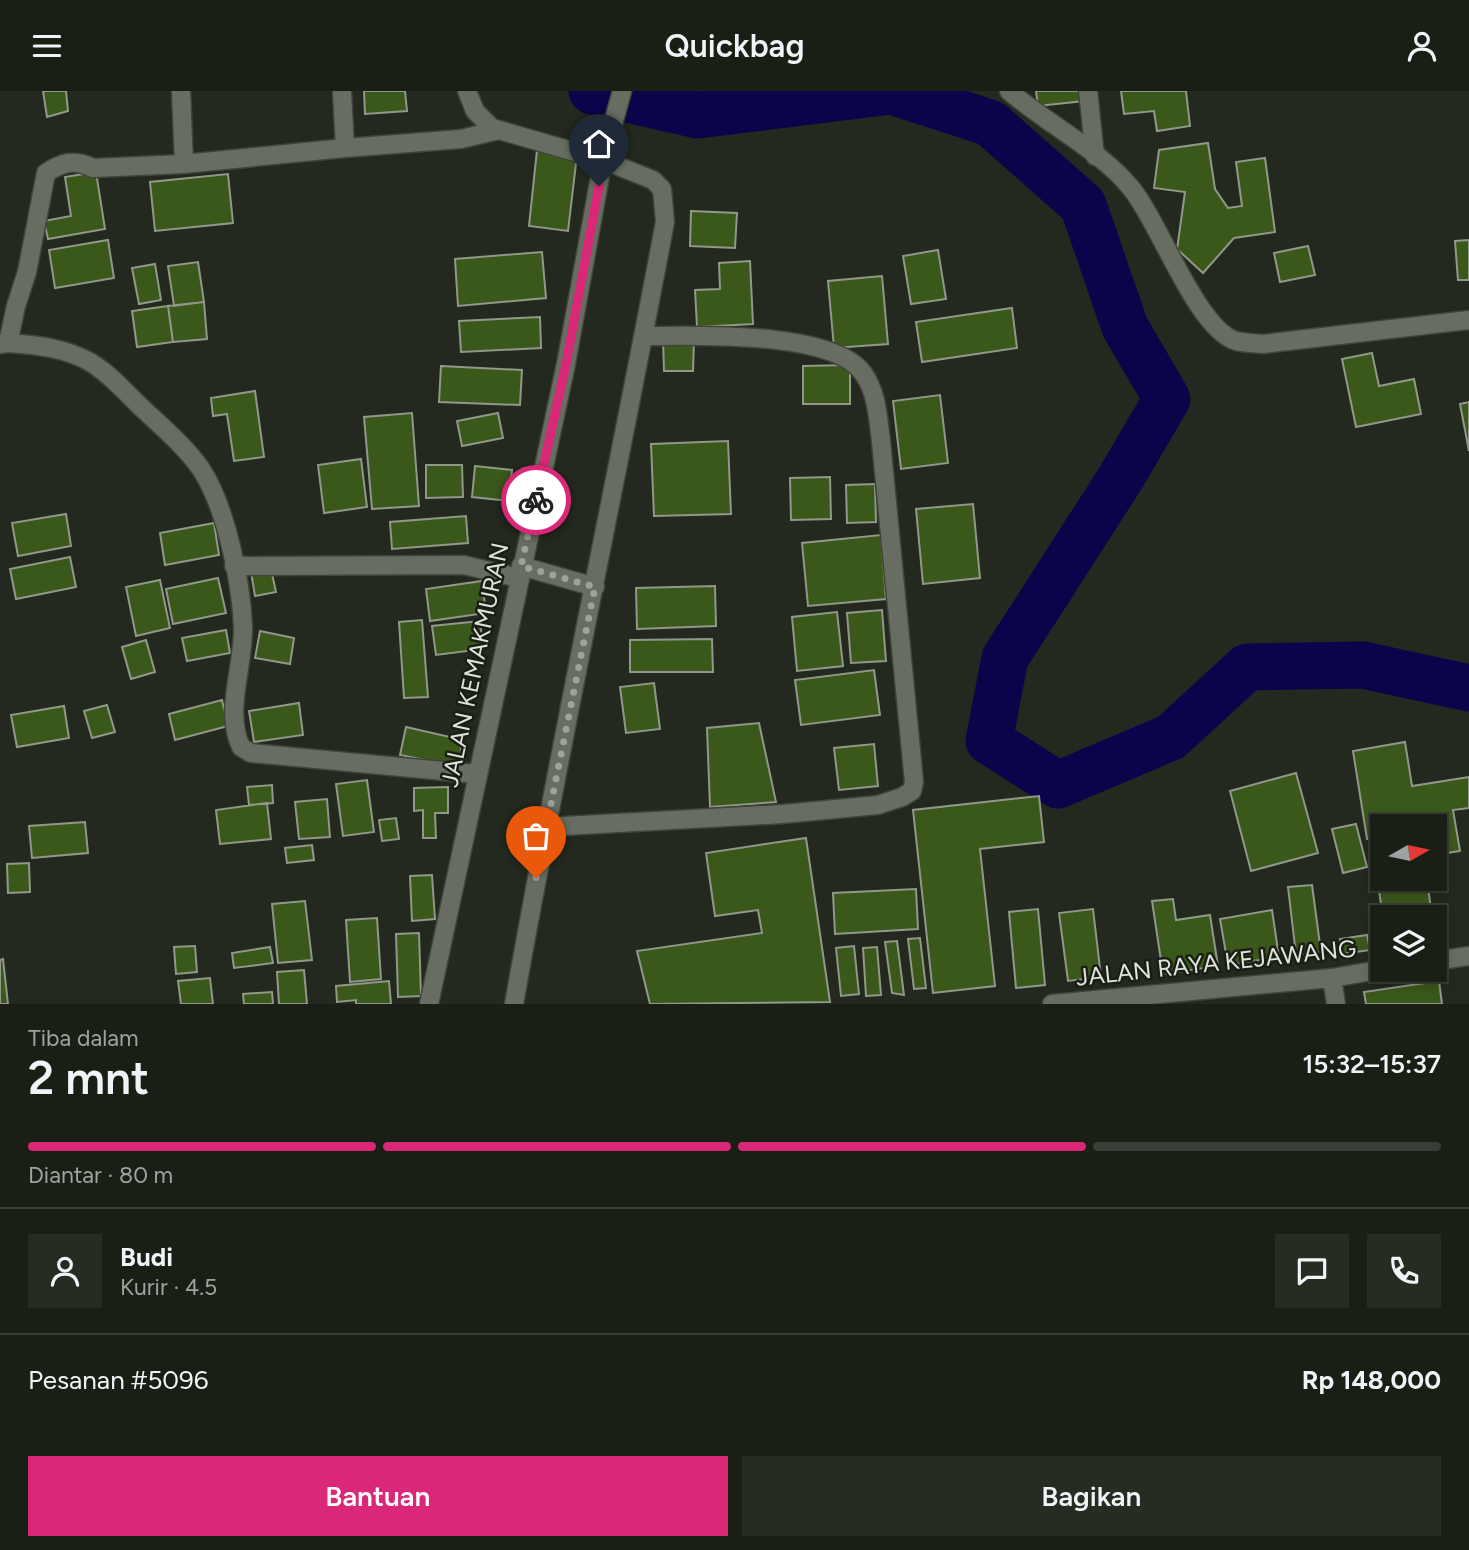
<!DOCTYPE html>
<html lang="id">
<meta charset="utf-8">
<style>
:root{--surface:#1a1f16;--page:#272c23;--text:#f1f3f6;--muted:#9fa2a1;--line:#383d35;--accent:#db2777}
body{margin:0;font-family:Figtree,sans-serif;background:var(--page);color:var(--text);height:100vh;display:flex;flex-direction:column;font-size:26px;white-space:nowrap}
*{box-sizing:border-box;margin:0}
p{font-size:23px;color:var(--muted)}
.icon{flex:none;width:38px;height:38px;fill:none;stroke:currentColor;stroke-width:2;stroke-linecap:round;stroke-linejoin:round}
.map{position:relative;height:913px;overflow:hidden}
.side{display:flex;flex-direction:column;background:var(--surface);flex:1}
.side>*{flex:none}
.needle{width:46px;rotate:81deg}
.buttons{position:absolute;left:1370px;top:723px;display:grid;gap:14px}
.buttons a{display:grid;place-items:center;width:77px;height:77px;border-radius:0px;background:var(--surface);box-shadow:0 4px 10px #0003,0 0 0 2px var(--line);font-size:35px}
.pin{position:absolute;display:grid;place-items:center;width:60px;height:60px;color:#fff;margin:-72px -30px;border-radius:50% 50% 50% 0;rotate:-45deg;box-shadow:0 0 7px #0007}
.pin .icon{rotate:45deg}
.courier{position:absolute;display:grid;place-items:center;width:70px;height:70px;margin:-35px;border:5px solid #db2777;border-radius:50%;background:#fff;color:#222;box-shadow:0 2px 9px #0007}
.headline em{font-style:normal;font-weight:600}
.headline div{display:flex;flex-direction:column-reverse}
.headline{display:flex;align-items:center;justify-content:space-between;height:119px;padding:0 28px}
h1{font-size:46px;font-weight:600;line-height:52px}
.bar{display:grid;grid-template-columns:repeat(4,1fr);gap:10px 7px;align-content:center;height:84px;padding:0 28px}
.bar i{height:9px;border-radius:5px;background:var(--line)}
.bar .active{background:var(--accent)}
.bar p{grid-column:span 4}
.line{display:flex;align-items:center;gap:18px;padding:0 28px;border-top:2px solid var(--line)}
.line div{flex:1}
.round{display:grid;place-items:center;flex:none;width:74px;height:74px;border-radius:0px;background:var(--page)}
.action{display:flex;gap:14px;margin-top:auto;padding:14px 28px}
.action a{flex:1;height:80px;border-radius:0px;background:var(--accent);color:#fff;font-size:28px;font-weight:600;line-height:80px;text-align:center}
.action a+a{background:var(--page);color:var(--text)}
header{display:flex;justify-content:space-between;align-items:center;height:91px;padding:0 28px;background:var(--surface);font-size:32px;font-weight:600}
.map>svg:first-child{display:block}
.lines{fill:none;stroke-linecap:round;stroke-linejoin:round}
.river{stroke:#0a054b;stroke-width:47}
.building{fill:#3b581b;stroke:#90988a;stroke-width:2}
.minor-casing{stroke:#3f443b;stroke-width:21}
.tertiary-casing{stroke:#3f443b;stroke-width:21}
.minor{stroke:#676e61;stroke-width:18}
.tertiary{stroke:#676e61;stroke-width:18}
.done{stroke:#9da29a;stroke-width:7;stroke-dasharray:0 12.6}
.route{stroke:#db2777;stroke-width:9}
.labels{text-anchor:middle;stroke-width:5;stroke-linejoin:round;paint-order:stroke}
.street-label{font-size:24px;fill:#dfe3dc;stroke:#1a1f15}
</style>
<header><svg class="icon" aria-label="menu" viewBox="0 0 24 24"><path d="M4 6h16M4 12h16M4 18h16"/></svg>Quickbag<svg class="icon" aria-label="person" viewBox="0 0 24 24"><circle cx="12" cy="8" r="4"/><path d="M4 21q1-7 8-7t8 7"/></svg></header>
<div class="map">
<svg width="1469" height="913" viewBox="0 0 1469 913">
<rect width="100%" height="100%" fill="#23291e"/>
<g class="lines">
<path class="river" d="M592,0L698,24L891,0L990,32L1083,114L1125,236L1167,308L1120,388L1005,567L989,650L1058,694L1171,646L1247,576L1363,574L1469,597"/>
</g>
<path class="building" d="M43,0H66L68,20L47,26Z
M364,0H405L407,20L365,23Z
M1036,0H1082L1084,10L1038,15Z
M1121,0H1186L1190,35L1157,40L1154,20L1124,23Z
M1208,52L1215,98L1228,117L1242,115L1236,71L1265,67L1275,141L1234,147L1203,182L1177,158L1185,101L1154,97L1159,59Z
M537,59L577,64L568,140L529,135Z
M96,81L105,138L48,148L44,130L71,125L65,86Z
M228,83L233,132L155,140L150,91Z
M691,120L737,122L735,157L690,155Z
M108,149L114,187L55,197L49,159Z
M1469,149V189H1458L1455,150Z
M1308,155L1315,184L1280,191L1274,162Z
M938,159L946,208L911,213L903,165Z
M542,161L546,207L458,215L455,168Z
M750,170L753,233L697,236L695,199L720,198L719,172Z
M198,171L204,211L174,215L168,175Z
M155,173L161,209L139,213L132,177Z
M882,185L888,253L834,257L828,190Z
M204,211L207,248L173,251L168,215Z
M168,215L173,251L137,256L132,220Z
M1012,217L1017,257L922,271L916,231Z
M540,226L541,257L461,261L459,230Z
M663,248H694L693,280H664Z
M1372,262L1379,295L1414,288L1421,323L1356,336L1342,268Z
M850,274V313H803V275Z
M441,275L522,279L520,314L439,311Z
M255,300L264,366L234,370L227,323L213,325L211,307Z
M940,304L948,372L901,378L893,310Z
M1469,311V360L1460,313Z
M412,322L419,415L372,418L364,326Z
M498,322L503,347L462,355L457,330Z
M728,350L731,423L654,425L651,353Z
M361,368L367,416L324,422L318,374Z
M426,374H462L463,406L426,407Z
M475,375L512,379L509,410L472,406Z
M830,386L831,428L791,429L790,387Z
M875,393L876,431L847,432L846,394Z
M973,413L980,487L923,493L916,418Z
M66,423L71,455L18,465L12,432Z
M466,425L468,452L392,458L390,431Z
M214,432L219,464L165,474L160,442Z
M881,444L886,508L808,515L802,452Z
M70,466L76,496L16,508L10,478Z
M271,478L276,501L255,505L251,481Z
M218,487L226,522L173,533L166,498Z
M160,489L170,537L136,545L126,496Z
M482,490L486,522L430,530L426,498Z
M715,495L716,535L637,538L636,497Z
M882,519L886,570L851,572L847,522Z
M837,521L843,575L797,580L792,526Z
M422,529L428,606L404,607L399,531Z
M480,530L483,558L436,564L432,535Z
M226,539L230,562L187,570L182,547Z
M260,540L294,547L290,573L255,567Z
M712,548L713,581H630V549Z
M146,549L155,581L131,588L122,556Z
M874,579L880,624L801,634L795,589Z
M654,592L660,638L626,642L620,596Z
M222,609L228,635L175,649L169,623Z
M299,612L303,644L254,651L249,620Z
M107,614L115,641L92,647L84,620Z
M64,615L69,647L17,656L11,624Z
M759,632L776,711L710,716L707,637Z
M406,636L459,648L465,677L400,664Z
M1405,651L1412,695L1469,686V717L1453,719L1460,760L1435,764V735H1382V745L1367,748L1353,660Z
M874,653L878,695L839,699L834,657Z
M1296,682L1318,762L1251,780L1230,700Z
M367,689L374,741L343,745L336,693Z
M272,694L273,712L249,714L247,696Z
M448,696V722H435L436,747H423V719L414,720V697Z
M1039,705L1044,751L980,758L995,895L933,902L913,719Z
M327,708L330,746L299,748L295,711Z
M267,712L271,748L220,753L216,719Z
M396,727L399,748L382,750L379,729Z
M85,731L88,762L32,767L29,735Z
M1356,733L1367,776L1343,782L1332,738Z
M806,747L830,911L650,913L637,860L762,842L758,819L715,825L706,762Z
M312,754L314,769L287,772L285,757Z
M29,772L30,801L8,802L7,773Z
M1382,779V788H1427L1432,826H1383L1376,780Z
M432,784L435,828L412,830L410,785Z
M1312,794L1321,861L1296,864L1288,796Z
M916,798L918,838L835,843L833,802Z
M1173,808L1176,829L1210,824L1218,875L1163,883L1152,810Z
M305,810L312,869L278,872L272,813Z
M1038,818L1045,894L1016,897L1009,821Z
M1093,818L1101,886L1068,890L1059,822Z
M1272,819L1279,866L1228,874L1220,828Z
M377,827L381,888L350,891L346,829Z
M419,842L421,905L398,906L396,843Z
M1367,844L1370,859L1342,863L1340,848Z
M920,847L926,897L914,898L908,848Z
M897,850L904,904L892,902L885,851Z
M195,855L197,881L176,883L174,856Z
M854,855L859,903L841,905L836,857Z
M270,856L273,872L234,877L232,862Z
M877,856L881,904L866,905L863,857Z
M3,868L8,913H0V869Z
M304,879L307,913H279L277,881Z
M210,887L213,913H181L178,890Z
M389,890L391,913H356V909L337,911L336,895Z
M1439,890L1442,913H1366L1364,901Z
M272,901L273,913H244L243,903Z"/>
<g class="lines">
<g class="minor-casing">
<path id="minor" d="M181,0L184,73
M467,0L475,20L492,37L603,69L653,89L662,98L665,131C616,392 560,652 514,913
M1088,0L1095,65
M345,57L461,48L499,39
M8,252C37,254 65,257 90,271C109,282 126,302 142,317C162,336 185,355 201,378C226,416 241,490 243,536C244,575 224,620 241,656L251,662L476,683
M0,253L8,252L16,215L27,181L46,82C62,71 75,68 93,77L184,73L345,57L342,0
M234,475L464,474L518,487
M521,475L595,496
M545,736L783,723L878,714L902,706L912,700L914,691L881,350C878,327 877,301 863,282C832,239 693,245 644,245"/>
</g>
<g class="tertiary-casing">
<path id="tertiary" d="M1009,0C1046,32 1101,60 1131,97C1160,132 1196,237 1236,250C1244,252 1255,252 1263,253L1469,229
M1435,870L1469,865
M1332,887L1336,913
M429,913L566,273L603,69L622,0
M1052,913L1332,887L1384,878"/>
</g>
<use href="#minor" class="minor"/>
<use href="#tertiary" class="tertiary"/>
</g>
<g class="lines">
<path class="done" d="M536,409L521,475L595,496L536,787"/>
<path class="route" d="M536,409L566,273L599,95"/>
</g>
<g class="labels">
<g class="street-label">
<text transform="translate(475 574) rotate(-78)" y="8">JALAN KEMAKMURAN</text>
<text transform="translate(1216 872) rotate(-6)" y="8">JALAN RAYA KEJAWANG</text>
</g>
</g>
</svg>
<div class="buttons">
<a><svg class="needle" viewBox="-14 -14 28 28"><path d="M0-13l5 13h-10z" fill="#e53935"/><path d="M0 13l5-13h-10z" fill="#9fa2a1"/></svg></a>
<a><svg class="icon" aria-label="layers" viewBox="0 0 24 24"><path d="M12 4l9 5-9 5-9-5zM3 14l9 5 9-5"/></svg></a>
</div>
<div class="pin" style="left:536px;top:787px;background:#ea580c"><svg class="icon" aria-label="bag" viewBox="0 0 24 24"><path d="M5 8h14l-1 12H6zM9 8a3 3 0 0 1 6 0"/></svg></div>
<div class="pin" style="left:599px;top:95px;background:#1f2937"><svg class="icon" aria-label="home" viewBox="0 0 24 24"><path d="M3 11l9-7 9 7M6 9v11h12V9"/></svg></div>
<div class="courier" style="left:536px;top:409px"><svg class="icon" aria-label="bike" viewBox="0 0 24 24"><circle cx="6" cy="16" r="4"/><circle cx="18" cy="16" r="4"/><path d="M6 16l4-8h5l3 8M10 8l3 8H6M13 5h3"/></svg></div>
</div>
<section class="side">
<div class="headline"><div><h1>2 mnt</h1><p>Tiba dalam</p></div><em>15:32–15:37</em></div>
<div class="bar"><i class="active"></i><i class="active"></i><i class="active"></i><i></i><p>Diantar · 80 m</p></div>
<div class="line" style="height:126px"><a class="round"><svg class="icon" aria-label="person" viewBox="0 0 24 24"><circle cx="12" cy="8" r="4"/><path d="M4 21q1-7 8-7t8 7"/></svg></a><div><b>Budi</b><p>Kurir · 4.5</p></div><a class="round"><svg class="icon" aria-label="chat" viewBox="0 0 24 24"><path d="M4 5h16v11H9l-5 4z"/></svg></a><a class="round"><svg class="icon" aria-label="phone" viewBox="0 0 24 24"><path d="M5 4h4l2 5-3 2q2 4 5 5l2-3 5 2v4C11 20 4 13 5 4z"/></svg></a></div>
<div class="line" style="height:91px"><div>Pesanan #5096</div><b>Rp 148,000</b></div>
<div class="action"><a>Bantuan</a><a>Bagikan</a></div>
</section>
